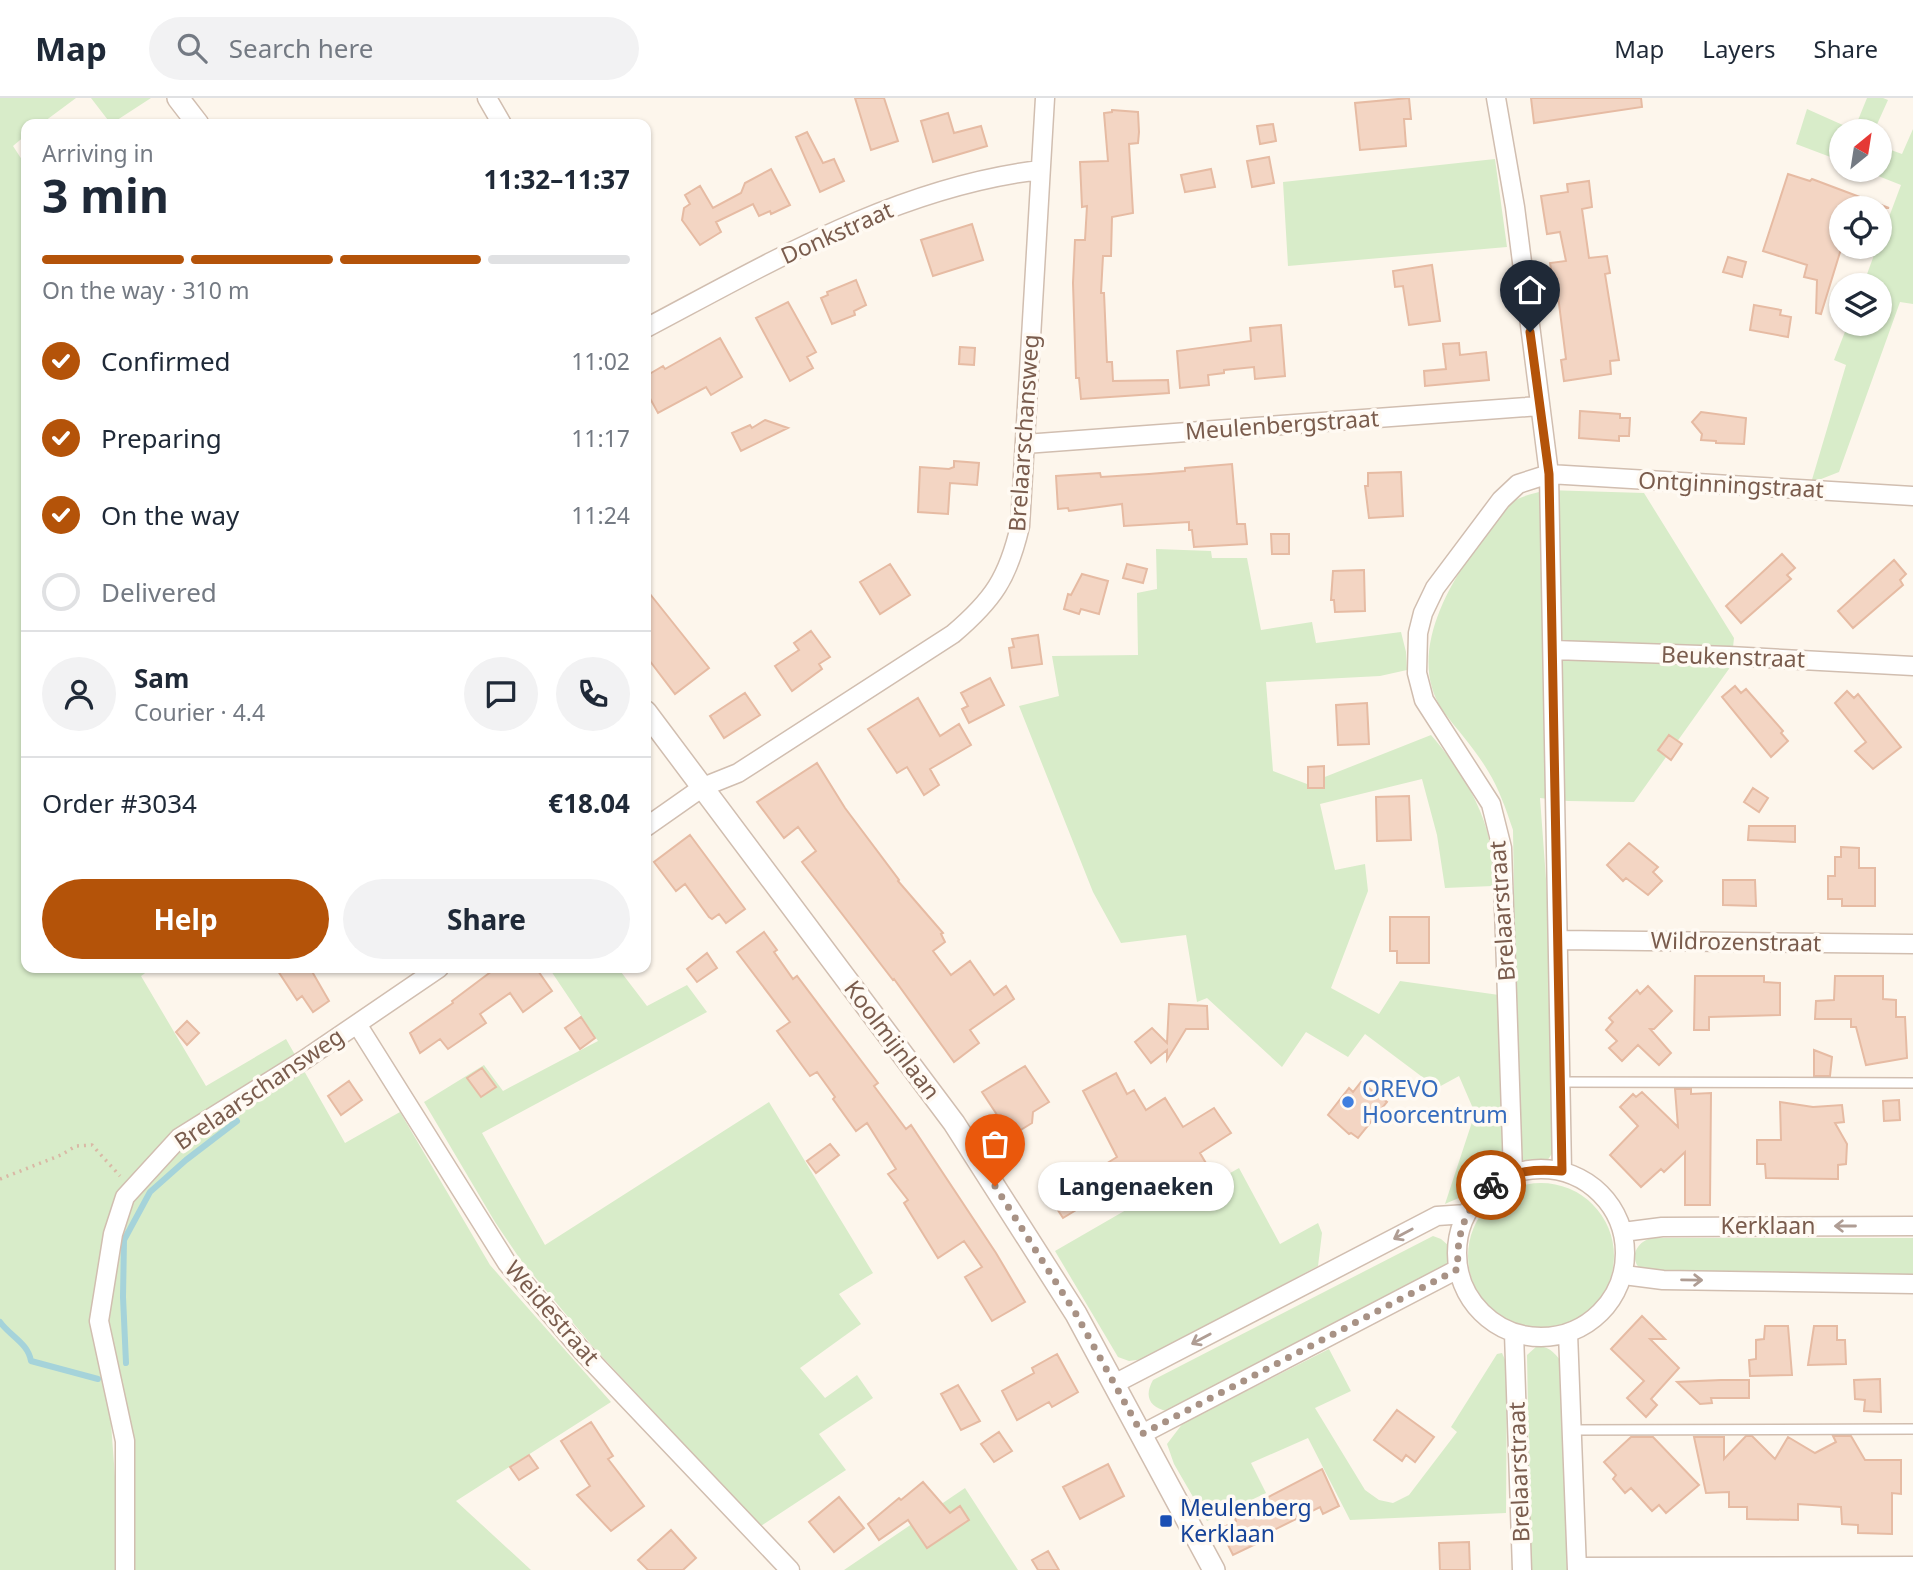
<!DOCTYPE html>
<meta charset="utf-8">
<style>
:root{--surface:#fff;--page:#f2f2f3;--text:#1f2937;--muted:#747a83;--line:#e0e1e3;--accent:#b45309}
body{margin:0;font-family:"Noto Sans",sans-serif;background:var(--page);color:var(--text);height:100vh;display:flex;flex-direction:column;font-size:26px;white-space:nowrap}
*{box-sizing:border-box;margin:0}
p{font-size:23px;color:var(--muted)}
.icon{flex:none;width:38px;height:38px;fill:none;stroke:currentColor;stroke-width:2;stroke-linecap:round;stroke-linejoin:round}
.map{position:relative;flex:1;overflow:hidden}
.side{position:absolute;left:21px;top:21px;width:630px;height:854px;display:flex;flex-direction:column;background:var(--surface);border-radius:14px;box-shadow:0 2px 5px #0004}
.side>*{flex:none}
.needle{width:46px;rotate:30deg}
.controls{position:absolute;left:1829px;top:21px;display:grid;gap:14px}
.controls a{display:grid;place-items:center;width:63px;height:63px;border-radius:50%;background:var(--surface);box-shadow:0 2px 5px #0004;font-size:35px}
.pin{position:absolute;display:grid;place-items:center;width:60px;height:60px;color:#fff;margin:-72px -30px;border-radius:50% 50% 50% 0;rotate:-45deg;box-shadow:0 0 7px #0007}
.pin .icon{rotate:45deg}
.courier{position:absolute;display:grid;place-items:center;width:70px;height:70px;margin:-35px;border:5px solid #b45309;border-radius:50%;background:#fff;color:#222;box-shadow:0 2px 9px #0007}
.bubble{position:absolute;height:49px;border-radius:24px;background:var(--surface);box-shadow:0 2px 5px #0004;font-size:23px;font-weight:700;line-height:49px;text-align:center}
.overview em{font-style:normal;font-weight:700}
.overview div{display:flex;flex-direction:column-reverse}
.overview{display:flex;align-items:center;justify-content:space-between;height:119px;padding:0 21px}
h1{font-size:46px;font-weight:700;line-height:52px}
.bar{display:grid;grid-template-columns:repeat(4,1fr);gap:10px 7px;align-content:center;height:84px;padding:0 21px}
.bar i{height:9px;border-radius:5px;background:var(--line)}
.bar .active{background:var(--accent)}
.bar p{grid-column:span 4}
.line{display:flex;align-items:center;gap:18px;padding:0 21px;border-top:2px solid var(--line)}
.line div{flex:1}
.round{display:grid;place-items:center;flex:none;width:74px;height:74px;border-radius:37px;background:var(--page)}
ol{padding:0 21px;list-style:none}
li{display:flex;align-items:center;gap:21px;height:77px}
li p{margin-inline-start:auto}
li .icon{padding:7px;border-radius:50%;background:var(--accent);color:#fff;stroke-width:4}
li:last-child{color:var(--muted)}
li i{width:38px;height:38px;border:4px solid var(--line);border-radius:50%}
.action{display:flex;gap:14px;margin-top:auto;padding:14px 21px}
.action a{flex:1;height:80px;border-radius:42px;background:var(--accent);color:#fff;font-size:28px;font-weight:700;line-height:80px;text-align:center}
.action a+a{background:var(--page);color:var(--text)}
header{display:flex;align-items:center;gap:42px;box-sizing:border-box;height:98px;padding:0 35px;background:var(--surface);border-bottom:2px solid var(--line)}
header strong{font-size:33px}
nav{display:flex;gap:38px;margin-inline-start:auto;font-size:24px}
.search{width:490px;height:63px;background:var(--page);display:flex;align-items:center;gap:18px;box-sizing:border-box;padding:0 24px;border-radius:38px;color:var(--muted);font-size:26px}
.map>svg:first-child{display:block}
.green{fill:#d8ecc9}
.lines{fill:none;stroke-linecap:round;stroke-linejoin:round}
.stream{stroke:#a5d3da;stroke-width:6}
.building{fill:#f3d5c3;stroke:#e6bba3;stroke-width:2}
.service-casing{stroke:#d1beb0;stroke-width:12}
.minor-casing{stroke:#d1beb0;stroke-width:21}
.tertiary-casing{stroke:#d1beb0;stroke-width:24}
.path{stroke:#d9b8a5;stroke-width:3.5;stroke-dasharray:2 5;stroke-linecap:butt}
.service{stroke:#fff;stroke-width:9}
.minor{stroke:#fff;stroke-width:18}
.tertiary{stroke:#fff;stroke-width:21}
.oneway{stroke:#af9d94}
.done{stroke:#a89285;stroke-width:7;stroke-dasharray:0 12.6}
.route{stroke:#b45309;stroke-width:9}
.shop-dot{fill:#3f7fe0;stroke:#fffaf3;stroke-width:2.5}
.transit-dot{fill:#1a4fb4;stroke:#fffaf3;stroke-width:2.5}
.labels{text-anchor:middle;stroke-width:7;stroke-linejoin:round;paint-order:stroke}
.street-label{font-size:23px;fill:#7a5c4d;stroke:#fffaf3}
.shop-label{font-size:23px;fill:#366cbe;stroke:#fffaf3;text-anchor:start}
.transit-label{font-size:23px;fill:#164399;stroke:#fffaf3;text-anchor:start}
</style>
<header>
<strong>Map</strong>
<div class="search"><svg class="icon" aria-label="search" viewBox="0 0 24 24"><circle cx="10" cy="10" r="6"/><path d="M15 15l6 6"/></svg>Search here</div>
<nav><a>Map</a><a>Layers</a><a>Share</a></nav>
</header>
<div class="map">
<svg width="1913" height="1472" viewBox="0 0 1913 1472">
<rect width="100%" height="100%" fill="#fdf6ec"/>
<path class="green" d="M0,0H76L41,26H26V37L13,48L26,68V870H152L141,878L206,988L286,941L345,1045L400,1014L490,1167L611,1304L456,1403L531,1472H131L132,1342L110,1312L117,1406L115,1472H0Z
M91,0H151L111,26Z
M1867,0H1883L1888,2L1874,33H1841V63L1796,46L1807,11L1854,32Z
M1913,31V206L1900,204L1839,374L1811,385L1846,267L1834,262L1848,226H1880V187H1863L1877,149H1880V143L1901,87L1863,72H1880V48L1902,56Z
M1495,61L1507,149L1288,168L1283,84Z
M1546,392L1644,395L1734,540L1731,568L1634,704L1568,703L1540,700L1548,808L1555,1051L1545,1066C1533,1070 1525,1067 1518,1056L1513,732C1506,711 1499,691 1488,673C1475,651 1458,633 1443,613C1411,566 1438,506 1466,464C1479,444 1495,414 1516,402C1524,397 1537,395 1546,392Z
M1156,451L1211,453L1212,460H1247L1261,532L1312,524L1316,545L1401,534L1406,554L1407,572L1380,578L1266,584L1273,673L1307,686L1431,637C1458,668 1482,705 1490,745C1493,759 1492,774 1493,788L1445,790L1437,737L1422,681L1320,706L1335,772L1365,766L1368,793L1331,890L1379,916L1400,883L1499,897C1501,936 1513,1039 1499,1071C1490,1090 1462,1098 1445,1106L1475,1015L1459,978L1437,990L1365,936L1348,959L1306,934L1282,969L1207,900L1197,904L1186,837L1121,845L1093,794L1019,608L1059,598L1052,558L1138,557L1137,495L1157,491Z
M549,870H618L647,908L687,887L707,914L482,1035L545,1147L769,1004L873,1175L839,1196L861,1226L800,1270L825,1300L857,1277L873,1300L819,1336L846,1372L761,1428L593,1249L520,1161L495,1124L424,1004L484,967L503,993L598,943Z
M1239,1070L1280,1146L1318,1125L1322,1135L1318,1168L1144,1261L1129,1263L1118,1259L1055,1153L1152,1097L1163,1113Z
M1468 1158a73 73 0 1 1 146 0a73 73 0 1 1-146 0Z
M1433,1138L1441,1141L1449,1148L1451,1157L1445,1169L1167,1313C1149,1309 1144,1298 1153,1282Z
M1651,1140H1913V1177L1644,1175C1629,1163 1633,1146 1651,1140Z
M1537,1248C1549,1249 1553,1253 1560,1262L1567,1472H1531L1527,1257Z
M1329,1251L1351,1293L1315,1310L1365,1392L1379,1402L1393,1405L1409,1397L1457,1334L1451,1329L1497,1256L1502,1255L1507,1266L1506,1415L1350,1422L1308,1340L1251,1365L1266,1395L1207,1423L1174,1366L1167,1346L1183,1325Z
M965,1390L1018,1472H844Z"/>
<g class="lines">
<path class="stream" d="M0,1224C10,1238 28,1245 31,1263L98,1281
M126,1265L123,1199L124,1142L150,1094L186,1062L237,1023"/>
</g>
<path class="building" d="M855,0H884L898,43L871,52Z
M1409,0L1411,21H1404L1406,48L1360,52L1355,5Z
M1531,0H1641L1642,9L1534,25Z
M1112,12L1138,14L1139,34L1138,45L1129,46L1133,115L1112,119L1111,158H1103L1101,195H1104L1107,264H1112L1113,283L1168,282L1169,295L1081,301L1079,280H1076L1073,185L1075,142H1085L1087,108L1082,109L1080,64L1108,63L1104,15L1112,14Z
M948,15L954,35L981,28L987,48L933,64L921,23Z
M1273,26L1276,43L1260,46L1257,28Z
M807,34L823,65L834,61L844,83L820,94L796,39Z
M1269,59L1274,85L1252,89L1247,63Z
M771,71L790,107L771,116L770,113L759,118L753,106L716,124L721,134L700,147L682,122L684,110L690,106L685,97L700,88L713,110L741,95L745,85Z
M1211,71L1215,89L1185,94L1181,77Z
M1788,76L1810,83L1812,81L1889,110H1841V151L1821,216L1816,215L1817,182L1804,179L1807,167L1763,153Z
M1589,83L1592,109L1582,111L1589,160L1607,158L1610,175L1605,176L1619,262L1610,263L1611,276L1564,283L1561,262L1566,261L1556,182L1553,183L1550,165L1566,163L1560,134L1547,136L1541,98L1568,94L1567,86Z
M972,126L983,162L933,178L921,142Z
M1728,159L1746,164L1742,179L1723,174Z
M1432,167L1440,223L1409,227L1403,188L1395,189L1393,173Z
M856,182L866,207L854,213L855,217L832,226L821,200L828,197L827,194Z
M788,204L816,254L807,259L813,270L790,283L756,220Z
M1754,207L1781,212L1780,217L1791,219L1788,239L1750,232Z
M1281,227L1285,278L1255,281L1254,269L1224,272V275L1208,277L1209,287L1180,290L1177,253L1251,243L1250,230Z
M720,240L742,279L711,297L706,289L658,315L646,293V278L663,268L665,271Z
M1459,245L1460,257L1486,254L1489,282L1425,288L1424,273L1446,271L1443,246Z
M960,249L975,250L974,267L959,266Z
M1580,313L1620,316V320H1630L1629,338H1619V343L1579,340Z
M1701,314L1746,320L1744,346L1716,345V343L1701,342L1702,336L1692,324Z
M765,322L788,330L741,353L732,335L750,327L752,330Z
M954,363L979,365L977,387L950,385L948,416L918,414L920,369L949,371L954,369Z
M1232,366L1237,426H1245L1247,446L1194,449L1192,432H1189V424L1124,428L1122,406L1069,413L1068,410L1058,411L1056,378L1100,375L1101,379L1149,376L1185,373V370Z
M1401,374L1403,418L1369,420L1365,388H1368V375Z
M1271,436H1289V456H1272Z
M1782,456L1795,470L1787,477L1791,481L1741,525L1726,508Z
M1894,462L1906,476L1900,482L1903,487L1853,530L1838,513Z
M890,466L910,497L880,516L860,484Z
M1127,466L1147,471L1143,485L1123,480Z
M1364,472L1365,513L1335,514L1334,502H1331L1333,473Z
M1082,476L1108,483L1099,516L1081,511L1079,516L1064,511L1068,496L1071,497Z
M646,491L709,570L675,596L646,558Z
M811,533L830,559L819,566L822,571L792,593L775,568L799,552L794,545Z
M1038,537L1042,566L1012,570L1009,550L1014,549L1012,541Z
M990,580L1004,607L969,625L962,611L968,608L961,595Z
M1735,588L1741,595L1746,591L1783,633L1781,635L1788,643L1771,659L1722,599Z
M1847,593L1854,600L1858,596L1901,649L1873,671L1855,653L1866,644L1835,605Z
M745,595L760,617L724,640L710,618Z
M918,600L940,638L959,626L971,647L930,671L939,687L924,697L907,669L897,675L868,631Z
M1367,605L1369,646L1338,647L1336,607Z
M1669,637L1682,646L1671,662L1658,652Z
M817,665L845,710L899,782L898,783L943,835L941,836L945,844L933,853L951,877L970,863L994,897L1006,888L1014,901L970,932L979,945L954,964L894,881L893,882L802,764L816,753L798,729L784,740L757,704Z
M1324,668V690H1308V669Z
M1753,690L1768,700L1759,714L1744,704Z
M1409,698L1411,742L1377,743L1376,699Z
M1749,728H1795V744L1748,742Z
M690,737L745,811L726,825L719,816L712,821L709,819L685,786L676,793L654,764Z
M1629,745L1658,769L1653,774L1662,783L1648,797L1626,780L1623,783L1607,767Z
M1841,749L1859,750V770H1875V808H1842V801H1828V778H1835V759H1841Z
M1723,782H1755L1756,808L1723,807Z
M1390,819H1429V865H1397V853H1390Z
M764,834L777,852L774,854L793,881L797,878L878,985L874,988L906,1031L911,1027L996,1155L1025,1204L992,1223L965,1179L982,1169L964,1143L938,1160L904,1105L908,1102L888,1076L896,1071L867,1025L856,1033L833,1001L835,999L817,974L810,978L777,933L790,924L737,854Z
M707,855L717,870L697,884L687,871Z
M276,870H310L329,903L313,914L302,898L297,902Z
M496,870H536L552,893L523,914L510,895L480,916L486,925L448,951L440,941L420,955L410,935L453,905L452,903Z
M1695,878H1764V884L1780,885V917L1709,919V932H1694Z
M1835,878H1883V901L1896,902V919H1905L1907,960L1866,967L1856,929H1851V921H1815L1816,903L1834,902Z
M1648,888L1672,913L1654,931H1650L1671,955L1659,967L1638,947L1622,963L1609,950L1617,943L1606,932L1613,924L1609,920L1637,892L1640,896Z
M1169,906L1207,908L1208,931H1186L1167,962V952L1151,965L1135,944L1152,930L1167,945Z
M581,919L595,940L580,951L565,930Z
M187,923L199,935L187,947L176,934Z
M1814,952L1832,959L1830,978H1814Z
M1025,968L1049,1004L1033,1014L1032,1025L1011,1038L982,994Z
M482,970L496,989L481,999L467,980Z
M1116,975L1127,996L1134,992L1146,1012L1165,1000L1183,1029L1214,1010L1231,1035L1200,1055L1207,1067L1163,1095L1155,1083L1142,1090L1134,1077L1063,1120L1048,1097L1076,1080L1078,1083L1117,1059L1083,993Z
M349,983L362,1002L341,1017L328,998Z
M1361,984L1387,1004L1358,1040L1351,1035L1349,1036L1328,1017L1349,990L1353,994Z
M1675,991H1691V996L1711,995L1710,1107H1685V1054L1664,1074L1661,1071L1641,1089L1610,1057L1638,1028L1620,1009L1633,996L1636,999L1642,994L1678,1029Z
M1899,1002L1900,1022L1884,1023L1883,1003Z
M1780,1004L1813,1009L1842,1007L1844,1024L1835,1025L1847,1046L1846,1066L1838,1067V1081L1766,1080L1765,1066H1757V1042H1781Z
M830,1046L839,1057L816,1075L807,1063Z
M1642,1218L1665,1241H1650L1679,1270L1651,1301L1657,1307L1646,1319L1627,1300L1644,1283L1611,1251Z
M1765,1228H1788L1792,1277L1750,1278L1749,1262L1756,1261V1242L1764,1241Z
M1814,1228H1837V1242H1845L1846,1266L1808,1267Z
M1057,1256L1078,1294L1052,1309L1049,1304L1017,1322L1002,1293L1034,1275L1032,1270Z
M1880,1281L1881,1314L1864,1313L1865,1302L1855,1301L1854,1282Z
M1721,1282H1749V1300H1711L1712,1305L1700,1306L1677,1284Z
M958,1287L980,1323L961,1332L941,1296Z
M1397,1312L1434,1339L1415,1364L1406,1357L1402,1363L1374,1342Z
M591,1324L613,1358L608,1361L644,1408L611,1433L577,1397L590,1388L561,1343Z
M999,1334L1012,1353L994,1364L981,1346Z
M1746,1338H1752L1775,1361L1788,1339L1815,1355L1836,1344L1833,1338H1851L1865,1362H1901V1396L1892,1395V1436L1858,1435V1427L1842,1426L1841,1409L1798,1406V1422L1747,1421V1409H1729V1394L1706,1395L1694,1339H1724V1361Z
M1631,1339H1653L1699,1387L1666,1415L1659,1407L1652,1413L1631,1390L1625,1395L1613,1381L1616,1377L1604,1364Z
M529,1357L538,1370L519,1382L510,1369Z
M1108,1366L1124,1398L1080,1421L1063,1389Z
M1322,1371L1339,1408L1323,1416L1320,1409L1260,1439L1262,1443L1233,1457L1220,1431L1236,1423L1234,1417Z
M923,1384L950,1415L960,1408L969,1422L927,1450L908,1422L879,1442L868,1426L899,1400L901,1402Z
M839,1399L864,1430L834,1454L809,1424Z
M671,1432L696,1460L683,1472H648L638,1462Z
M1469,1444L1470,1472H1440L1439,1445Z
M1048,1453L1059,1472H1038L1032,1462Z"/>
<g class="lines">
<g class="service-casing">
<path id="service" d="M1561,984L1913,985
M1571,1332L1913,1331"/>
</g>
<g class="minor-casing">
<path id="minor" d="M487,0L502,26
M1496,0L1515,109L1549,376L1562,1073
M646,230C771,164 897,89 1040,72
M1025,346L1539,308
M1554,552L1729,558L1913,568
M646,729L703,689L738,675L953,536C993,502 1008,480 1020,428L1045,0
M1559,842L1913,846
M357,926L507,1165L582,1253L790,1472
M1457 1155a84 84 0 1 1 168 0a84 84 0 1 1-168 0Z
M1513,1075L1502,750L1491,706L1424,602L1417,575L1418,535L1423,515L1435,490L1501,402L1518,386L1549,376L1913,398
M1623,1134L1662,1129L1913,1128
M1624,1177L1663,1182L1913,1186
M1514,1235L1522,1472
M1568,1235L1577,1472
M1114,1286L1437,1118L1466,1116
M1142,1336L1458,1171
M1577,1469L1913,1468
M125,1472V1343L99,1223L113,1136L125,1099L179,1040L304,962L439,870"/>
</g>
<g class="tertiary-casing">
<path id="tertiary" d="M178,0L198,26
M646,614L954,1025L1076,1216L1214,1472"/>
</g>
<path class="path" d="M0,1081L61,1057L76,1048L92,1047L120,1078"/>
<use href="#service" class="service"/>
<use href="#minor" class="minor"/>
<use href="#tertiary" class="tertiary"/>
</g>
<defs><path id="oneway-shaft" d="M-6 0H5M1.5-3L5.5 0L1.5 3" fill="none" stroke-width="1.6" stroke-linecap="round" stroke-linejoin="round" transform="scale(1.75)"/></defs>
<g class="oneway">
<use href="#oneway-shaft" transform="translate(1845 1128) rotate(180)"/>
<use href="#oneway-shaft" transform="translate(1403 1136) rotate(152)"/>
<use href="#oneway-shaft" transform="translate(1692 1182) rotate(1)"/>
<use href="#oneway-shaft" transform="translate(1201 1241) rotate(152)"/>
</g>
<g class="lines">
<path class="done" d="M995,1088L1076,1216L1142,1336L1458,1171C1456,1136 1465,1110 1491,1087"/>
<path class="route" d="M1491,1087C1515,1072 1535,1071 1562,1073L1549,376L1530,234"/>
</g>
<circle class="shop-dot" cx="1348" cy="1004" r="7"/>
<rect class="transit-dot" x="1159" y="1416" width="14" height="14" rx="3.5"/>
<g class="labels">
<g class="street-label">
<text transform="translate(837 135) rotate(-24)" y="8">Donkstraat</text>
<text transform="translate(1282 327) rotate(-4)" y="8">Meulenbergstraat</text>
<text transform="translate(1024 335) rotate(-86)" y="8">Brelaarschansweg</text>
<text transform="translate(1731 387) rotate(3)" y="8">Ontginningstraat</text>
<text transform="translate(1733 559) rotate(2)" y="8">Beukenstraat</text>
<text transform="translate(1502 813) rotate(-94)" y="8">Brelaarstraat</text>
<text transform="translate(1736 844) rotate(1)" y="8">Wildrozenstraat</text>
<text transform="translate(892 942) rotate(53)" y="8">Koolmijnlaan</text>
<text transform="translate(259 991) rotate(-34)" y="8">Brelaarschansweg</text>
<text x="1768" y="1136">Kerklaan</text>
<text transform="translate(552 1215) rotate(49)" y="8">Weidestraat</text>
<text transform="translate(1519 1374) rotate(-92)" y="8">Brelaarstraat</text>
</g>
<g class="shop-label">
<text x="1362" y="999">OREVO<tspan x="1362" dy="26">Hoorcentrum</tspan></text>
</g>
<g class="transit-label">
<text x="1180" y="1418">Meulenberg<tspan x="1180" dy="26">Kerklaan</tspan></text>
</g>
</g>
</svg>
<div class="controls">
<a><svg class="needle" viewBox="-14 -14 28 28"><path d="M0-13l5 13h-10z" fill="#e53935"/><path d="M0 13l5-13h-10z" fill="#747a83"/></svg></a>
<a><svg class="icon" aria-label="locate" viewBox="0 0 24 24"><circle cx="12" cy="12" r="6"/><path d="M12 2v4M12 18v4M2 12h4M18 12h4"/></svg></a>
<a><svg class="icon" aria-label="layers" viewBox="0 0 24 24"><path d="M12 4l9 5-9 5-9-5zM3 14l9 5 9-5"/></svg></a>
</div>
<div class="pin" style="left:995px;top:1088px;background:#ea580c"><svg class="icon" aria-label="bag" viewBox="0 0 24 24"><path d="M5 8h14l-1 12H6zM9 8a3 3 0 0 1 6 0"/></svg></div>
<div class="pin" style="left:1530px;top:234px;background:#1f2937"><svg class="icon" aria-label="home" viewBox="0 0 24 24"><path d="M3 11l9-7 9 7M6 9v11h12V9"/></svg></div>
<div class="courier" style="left:1491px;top:1087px"><svg class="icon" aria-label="bike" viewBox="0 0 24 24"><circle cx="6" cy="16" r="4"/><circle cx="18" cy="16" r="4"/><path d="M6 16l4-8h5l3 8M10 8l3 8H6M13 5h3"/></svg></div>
<div class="bubble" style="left:1038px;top:1064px;width:196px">Langenaeken</div>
<section class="side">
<div class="overview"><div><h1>3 min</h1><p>Arriving in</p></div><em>11:32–11:37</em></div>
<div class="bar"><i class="active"></i><i class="active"></i><i class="active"></i><i></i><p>On the way · 310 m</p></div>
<ol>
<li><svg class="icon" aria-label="check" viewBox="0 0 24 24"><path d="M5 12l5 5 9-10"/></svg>Confirmed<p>11:02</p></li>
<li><svg class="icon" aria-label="check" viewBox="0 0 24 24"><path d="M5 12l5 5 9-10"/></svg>Preparing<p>11:17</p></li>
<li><svg class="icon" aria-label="check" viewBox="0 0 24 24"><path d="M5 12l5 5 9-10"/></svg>On the way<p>11:24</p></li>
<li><i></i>Delivered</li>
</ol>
<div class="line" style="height:126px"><a class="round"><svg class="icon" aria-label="person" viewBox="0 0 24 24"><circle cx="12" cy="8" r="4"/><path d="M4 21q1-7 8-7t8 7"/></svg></a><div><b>Sam</b><p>Courier · 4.4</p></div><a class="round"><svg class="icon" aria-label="chat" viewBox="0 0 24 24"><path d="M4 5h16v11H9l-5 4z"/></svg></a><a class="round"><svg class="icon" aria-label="phone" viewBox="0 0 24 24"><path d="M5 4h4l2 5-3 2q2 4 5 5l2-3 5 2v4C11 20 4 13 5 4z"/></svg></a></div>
<div class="line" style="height:91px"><div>Order #3034</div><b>€18.04</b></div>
<div class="action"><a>Help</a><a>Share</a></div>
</section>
</div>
